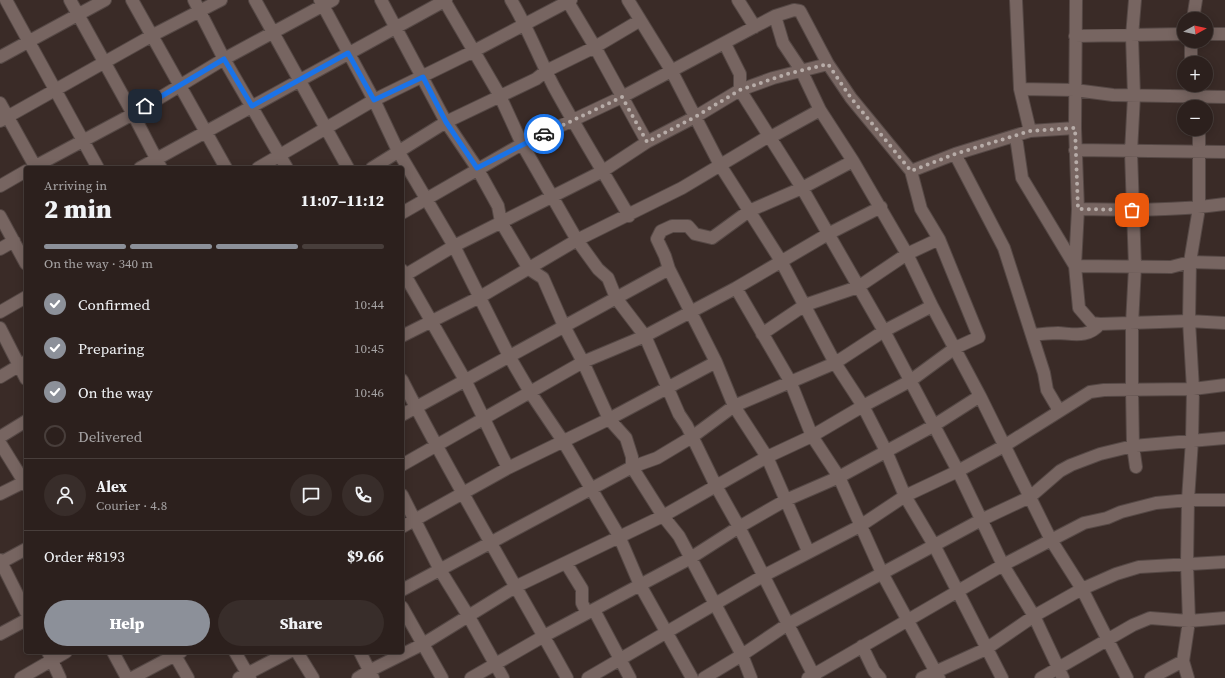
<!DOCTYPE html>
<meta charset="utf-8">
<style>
:root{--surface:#2c201d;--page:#382d2a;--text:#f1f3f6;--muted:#a6a3a4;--line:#483e3b;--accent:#8c9099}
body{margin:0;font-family:"Source Serif 4",serif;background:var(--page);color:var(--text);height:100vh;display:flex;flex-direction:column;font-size:15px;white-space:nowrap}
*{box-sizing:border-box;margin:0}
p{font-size:13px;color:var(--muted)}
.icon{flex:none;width:22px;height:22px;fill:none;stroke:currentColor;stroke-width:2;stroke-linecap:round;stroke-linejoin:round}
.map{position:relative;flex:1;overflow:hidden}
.details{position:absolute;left:24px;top:166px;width:380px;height:488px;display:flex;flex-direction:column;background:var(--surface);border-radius:4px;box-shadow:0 2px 10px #0003,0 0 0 1px var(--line)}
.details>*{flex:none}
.needle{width:26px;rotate:82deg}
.fabs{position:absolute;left:1177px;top:12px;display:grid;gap:8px}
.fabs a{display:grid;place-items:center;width:36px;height:36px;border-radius:50%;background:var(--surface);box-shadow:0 2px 10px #0003,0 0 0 1px var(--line);font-size:20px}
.pin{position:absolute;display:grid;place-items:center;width:34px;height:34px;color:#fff;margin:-17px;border-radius:8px;box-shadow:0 2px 6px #0006}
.courier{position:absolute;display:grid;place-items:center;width:40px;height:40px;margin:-20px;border:3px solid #1a73e8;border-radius:50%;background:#fff;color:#222;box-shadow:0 1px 5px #0007}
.summary em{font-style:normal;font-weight:800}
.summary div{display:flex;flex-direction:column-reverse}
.summary{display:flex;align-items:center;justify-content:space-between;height:68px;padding:0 20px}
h1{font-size:26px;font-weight:800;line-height:30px}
.bar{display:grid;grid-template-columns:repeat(4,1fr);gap:6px 4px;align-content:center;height:48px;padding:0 20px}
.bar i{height:5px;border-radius:3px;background:var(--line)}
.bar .selected{background:var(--accent)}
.bar p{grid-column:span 4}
.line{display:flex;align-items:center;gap:10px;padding:0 20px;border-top:1px solid var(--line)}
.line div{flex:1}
.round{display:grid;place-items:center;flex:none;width:42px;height:42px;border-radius:21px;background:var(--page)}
ol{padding:0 20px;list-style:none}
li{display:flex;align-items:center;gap:12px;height:44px}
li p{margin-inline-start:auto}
li .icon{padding:4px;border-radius:50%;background:var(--accent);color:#fff;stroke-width:4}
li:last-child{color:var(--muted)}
li i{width:22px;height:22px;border:2px solid var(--line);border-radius:50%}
.button{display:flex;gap:8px;margin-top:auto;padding:8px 20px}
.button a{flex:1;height:46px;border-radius:24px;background:var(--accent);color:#fff;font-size:16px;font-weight:800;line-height:46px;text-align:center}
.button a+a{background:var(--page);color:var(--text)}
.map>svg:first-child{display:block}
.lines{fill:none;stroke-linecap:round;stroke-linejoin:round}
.minor-casing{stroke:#554845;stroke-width:14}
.minor{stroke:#776561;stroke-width:12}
.done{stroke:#b7aca8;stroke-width:4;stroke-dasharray:0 7.2}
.route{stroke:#1a73e8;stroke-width:5}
</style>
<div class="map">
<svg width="1225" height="678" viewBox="0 0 1225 678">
<rect width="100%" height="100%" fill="#3a2b27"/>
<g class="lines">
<g class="minor-casing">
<path id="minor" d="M6,0L98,168
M70,0L133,114L161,168
M132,0L226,168
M194,0L224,59L287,168
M255,0L348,168
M320,0L374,100L398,151L454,246L509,356L530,392L563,441L619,536L640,585L692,678
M381,0L446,122L477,168L498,206L501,222L529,269L543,278L564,326L583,362L609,419L626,438L632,457V467L663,516L679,536L742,655L751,678
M444,0L500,96L522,144L577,240L598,269L608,278L616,298L645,336L679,414L687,426L716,486L739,527L815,678
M511,0C528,28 539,58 554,87C578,131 604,173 629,216
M628,0L671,70L720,165L781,261L835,363L863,406L886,451L905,496L934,545L1002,678
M738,0L755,27
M1016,0L1020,89L1030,131
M1076,0L1075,128L1078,209L1075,266L1079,308L1092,323L1100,324L1189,321L1225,323
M1135,0L1132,36L1134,96L1131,152L1135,267L1132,324V389L1133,446L1136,467
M568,2L595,47L647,142
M775,16L783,43L801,70L820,110L853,161L907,254L932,306L980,396L1051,540L1082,589L1127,678
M1193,19L1196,0
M1206,34H1225
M1075,36L1184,34
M725,44L740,74V90L802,188L884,331L958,471L1003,565L1034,616L1063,678
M0,57L105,0
M1191,63V41
M1191,85V97L1194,107
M1020,89L1075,90L1113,95L1225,97
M0,103L36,168
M0,121L153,35L221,0
M1016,137L1022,178L1075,266L1171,267L1190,262L1225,263
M1075,150L1225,152
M955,154L1004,248L1044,373L1047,390L1057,407V412
M32,168L133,114L224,59L333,0
M140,168L446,0
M258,168L374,100L474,51L571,0
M372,168L446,122L536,79L546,71L595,47L639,21
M911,171L955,154L1030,131L1075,128
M0,186L26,171
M1078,209C1127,210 1176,211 1225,204
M0,216L26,264
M0,249L14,241
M402,270L465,380L508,468
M402,277L454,246L603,171L647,142L695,117L740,90L773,78L828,64
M736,288L790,381L812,436L839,477L882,573L939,678
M0,312L26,297
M0,328L26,379
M762,334L805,305L858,287L907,254L939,239
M1032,335C1041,334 1050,333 1058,333C1075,334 1088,338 1100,324
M402,336L480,297L577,240L682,188L764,139L769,138L820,110
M0,377L25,362
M402,380C453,481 512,578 567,678
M402,415L669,269
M0,437L26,421
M0,443L26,485
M402,465L583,362L645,336L736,288L828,234L881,207
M0,494L26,481
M402,495L440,570L469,617L503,678
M402,527L508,468L609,419L716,362
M808,551L767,457L734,406L716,362L669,269L665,256L657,239L661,231L672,226H688L695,234L712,238L749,211L802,188L853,161
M0,560L26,612
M0,563L26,549
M566,563L582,589V603L587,613
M402,590L632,467L657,458L692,437L734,406L835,363L884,331L932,306
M402,607L442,678
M594,610L630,678
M0,634L26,620
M862,646L874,671L880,678
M48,652L60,678
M113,652L127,678
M173,652L188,678
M235,652L250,678
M297,652L313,678
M360,652L373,678
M21,678L66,652
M132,678L181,652
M239,678L289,652
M358,678L369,671L423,644L517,586L663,516L767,457L812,436L863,406L910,381L955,348L979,337L939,239L921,209L911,171L851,98L828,64L800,11L794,10L775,16L622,97L522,144L402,213
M471,678L544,636L689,559L739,527L786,500L839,477L933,426L980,396
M588,678L763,576L860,526L905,496L958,471L1004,446L1090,392L1104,390L1193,389L1225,385
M704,678L742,655L788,624L981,520L1030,497L1060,471L1071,465L1100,454L1133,446L1225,438
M808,678L1003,565L1084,523L1107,518L1121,512L1156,503L1188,500H1225
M922,678L986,649L1034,616L1082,589L1116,574L1139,567L1225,562
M1041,678L1133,625L1150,618L1189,621L1225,618
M1151,678L1183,661
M1188,678L1183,661L1189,621L1187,564L1188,500L1192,440L1193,389L1189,321L1190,262L1199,208V129"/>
</g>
<use href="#minor" class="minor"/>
</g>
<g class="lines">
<path class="done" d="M544,134L622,97L647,142L695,117L740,90L787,74L828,64L851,98L911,171L955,154L1030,131L1075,128L1078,209L1132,210"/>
<path class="route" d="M145,106L224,59L252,106L348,53L374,100L423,77L446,122L477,168L544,134"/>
</g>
</svg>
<div class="fabs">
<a><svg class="needle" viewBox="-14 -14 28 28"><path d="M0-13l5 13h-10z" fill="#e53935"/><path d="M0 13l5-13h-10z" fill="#a6a3a4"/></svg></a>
<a>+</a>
<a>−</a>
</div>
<div class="pin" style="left:1132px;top:210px;background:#ea580c"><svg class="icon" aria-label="bag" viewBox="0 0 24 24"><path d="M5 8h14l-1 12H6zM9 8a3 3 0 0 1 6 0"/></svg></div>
<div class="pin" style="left:145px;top:106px;background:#1f2937"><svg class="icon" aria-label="home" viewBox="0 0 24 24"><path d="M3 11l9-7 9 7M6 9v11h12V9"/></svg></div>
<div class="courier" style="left:544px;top:134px"><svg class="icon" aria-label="car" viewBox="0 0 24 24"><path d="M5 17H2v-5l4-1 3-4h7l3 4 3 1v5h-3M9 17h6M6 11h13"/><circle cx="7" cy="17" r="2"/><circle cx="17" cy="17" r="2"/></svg></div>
<section class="details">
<div class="summary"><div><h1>2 min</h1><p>Arriving in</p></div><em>11:07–11:12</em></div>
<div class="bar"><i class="selected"></i><i class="selected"></i><i class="selected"></i><i></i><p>On the way · 340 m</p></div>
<ol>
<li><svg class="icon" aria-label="check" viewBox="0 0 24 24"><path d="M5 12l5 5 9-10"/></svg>Confirmed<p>10:44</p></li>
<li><svg class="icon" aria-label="check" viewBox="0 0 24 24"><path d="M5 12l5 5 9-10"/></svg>Preparing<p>10:45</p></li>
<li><svg class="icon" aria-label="check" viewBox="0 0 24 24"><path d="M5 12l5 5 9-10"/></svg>On the way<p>10:46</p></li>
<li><i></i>Delivered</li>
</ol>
<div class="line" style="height:72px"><a class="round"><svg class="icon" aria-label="person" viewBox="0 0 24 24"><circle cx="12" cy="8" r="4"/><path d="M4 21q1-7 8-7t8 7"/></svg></a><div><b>Alex</b><p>Courier · 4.8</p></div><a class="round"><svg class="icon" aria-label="chat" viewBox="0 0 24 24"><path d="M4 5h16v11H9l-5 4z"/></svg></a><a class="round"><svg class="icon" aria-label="phone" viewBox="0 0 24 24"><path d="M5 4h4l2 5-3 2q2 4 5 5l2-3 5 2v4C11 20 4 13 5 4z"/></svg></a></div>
<div class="line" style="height:52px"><div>Order #8193</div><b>$9.66</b></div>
<div class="button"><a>Help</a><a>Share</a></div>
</section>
</div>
